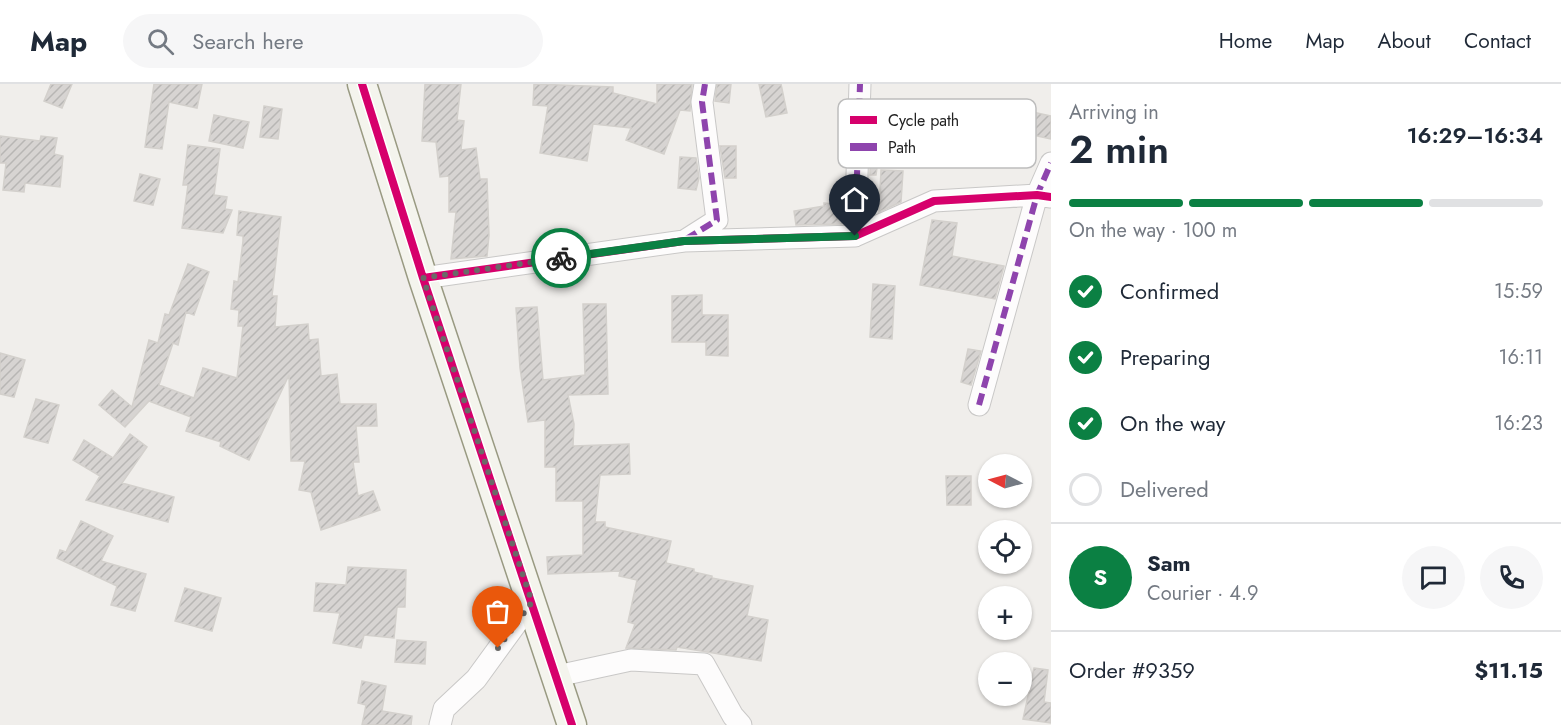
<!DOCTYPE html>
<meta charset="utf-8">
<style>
:root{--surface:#fff;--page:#f6f6f7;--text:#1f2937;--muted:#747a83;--line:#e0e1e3;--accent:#0b8043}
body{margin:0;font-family:Jost,sans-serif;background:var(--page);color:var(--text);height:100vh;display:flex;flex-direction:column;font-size:22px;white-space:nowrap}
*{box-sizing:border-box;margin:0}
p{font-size:20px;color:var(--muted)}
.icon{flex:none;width:33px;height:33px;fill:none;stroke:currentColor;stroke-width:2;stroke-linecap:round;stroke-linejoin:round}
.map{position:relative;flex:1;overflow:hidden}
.side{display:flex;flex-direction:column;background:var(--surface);width:510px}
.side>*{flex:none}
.needle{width:39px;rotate:276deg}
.controls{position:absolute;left:978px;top:370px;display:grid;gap:12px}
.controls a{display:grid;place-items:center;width:54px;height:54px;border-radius:50%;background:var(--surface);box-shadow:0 2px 4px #0004;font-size:30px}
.pin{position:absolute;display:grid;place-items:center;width:51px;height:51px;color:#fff;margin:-62px -26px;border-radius:50% 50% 50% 0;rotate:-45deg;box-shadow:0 0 6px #0007}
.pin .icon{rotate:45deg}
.courier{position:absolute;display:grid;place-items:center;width:60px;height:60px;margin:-30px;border:4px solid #0b8043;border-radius:50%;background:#fff;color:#222;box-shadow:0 2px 8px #0007}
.overview em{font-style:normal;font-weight:600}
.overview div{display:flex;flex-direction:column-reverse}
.overview{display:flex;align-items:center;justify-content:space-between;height:102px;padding:0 18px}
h1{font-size:39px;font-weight:600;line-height:45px}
.bar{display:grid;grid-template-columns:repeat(4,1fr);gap:9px 6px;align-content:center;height:72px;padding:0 18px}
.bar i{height:8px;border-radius:4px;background:var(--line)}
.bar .selected{background:var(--accent)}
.bar p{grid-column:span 4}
.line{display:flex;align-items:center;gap:15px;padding:0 18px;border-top:2px solid var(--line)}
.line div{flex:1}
.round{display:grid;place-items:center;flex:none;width:63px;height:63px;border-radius:32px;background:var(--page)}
ol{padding:0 18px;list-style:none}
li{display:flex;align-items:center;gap:18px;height:66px}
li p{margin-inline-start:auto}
li .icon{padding:6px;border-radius:50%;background:var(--accent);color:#fff;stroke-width:4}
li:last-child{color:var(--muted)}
li i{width:33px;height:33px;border:3px solid var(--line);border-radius:50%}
header{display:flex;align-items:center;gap:36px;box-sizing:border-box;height:84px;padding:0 30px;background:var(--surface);border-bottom:2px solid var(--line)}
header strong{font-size:28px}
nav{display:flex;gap:33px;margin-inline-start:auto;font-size:21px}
.search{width:420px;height:54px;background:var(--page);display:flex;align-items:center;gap:15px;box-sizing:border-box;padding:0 21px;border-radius:33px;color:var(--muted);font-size:22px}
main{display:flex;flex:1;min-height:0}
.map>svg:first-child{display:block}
.building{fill:url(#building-hatch);stroke:#d3d0cc;stroke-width:1.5}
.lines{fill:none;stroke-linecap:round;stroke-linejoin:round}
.street-casing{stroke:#c9c8c7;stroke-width:23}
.secondary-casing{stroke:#999a82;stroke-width:31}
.street{stroke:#fdfcfc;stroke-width:21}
.secondary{stroke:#f4f4ed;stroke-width:28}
.quiet{stroke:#8e44ad;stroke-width:6;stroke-dasharray:12 6;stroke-linecap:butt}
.cycleway-casing{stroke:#fff;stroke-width:11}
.cycleway{stroke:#d6006c;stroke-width:8}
.done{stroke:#6a6968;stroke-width:6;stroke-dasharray:0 10.8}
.route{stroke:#0b8043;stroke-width:8}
.key{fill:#fff;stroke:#bdbdbd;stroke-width:1.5}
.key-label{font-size:16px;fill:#222}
</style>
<header>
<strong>Map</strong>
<div class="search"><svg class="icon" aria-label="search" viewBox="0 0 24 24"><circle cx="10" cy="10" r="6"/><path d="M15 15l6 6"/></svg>Search here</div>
<nav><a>Home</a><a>Map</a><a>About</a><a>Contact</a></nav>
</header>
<main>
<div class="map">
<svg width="1051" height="641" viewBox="0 0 1051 641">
<defs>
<pattern id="building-hatch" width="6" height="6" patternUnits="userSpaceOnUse" patternTransform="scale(1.5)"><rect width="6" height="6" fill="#d7d4d2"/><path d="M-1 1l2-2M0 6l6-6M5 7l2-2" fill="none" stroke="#b8b6b4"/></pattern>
</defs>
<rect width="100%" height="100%" fill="#f0eeeb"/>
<path class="building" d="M51,0H72L62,24L44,17Z
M154,0H202L197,24L169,18L162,65L145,63Z
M425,0H461L457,36L464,37L461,66L476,64L480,95H487L489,151L487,172L451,175L456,128H449V92L440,93L436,58L422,57Z
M534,0L613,3V9L657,20V0H692L690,27L680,26L664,70L626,56L631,44L593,40L587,77L540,69L548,22L533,21Z
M717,0H731L729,19L715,17Z
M759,0H781L787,29L766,33Z
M264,22L282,25L278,55L260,53Z
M1028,27L1051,32V55L1023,49Z
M214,31L249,38L243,64L209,57Z
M0,52L40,57L41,52L57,54L54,70L63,72L60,103L25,99L24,108L3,106L6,79H0Z
M871,53L881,54L876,91H870Z
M188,61L220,65L214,111L227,113L225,125L232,126L223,149L182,144L188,101H183Z
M720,62H736V94H725Z
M680,73L696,74L699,94L696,106L678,104Z
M881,86L903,87L901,118L879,128Z
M140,90L160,95L153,121L134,117Z
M824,119L843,121V140L796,141L794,127L824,122Z
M239,127L281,133L272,212H277L275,243L308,240L309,256L318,255L321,292L337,290L340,320H376L377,342H356L359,378H353L358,412L373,407L380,426L321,446L311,408L299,406L305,377H291L289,291L249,376L220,362L221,358L186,347L191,333L149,317L125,343L99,321L112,306L132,323L149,256L158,259L165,230L169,231L188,180L209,188L194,231L186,228L178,261L173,259L159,301L194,314L203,284L237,294L243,242H238L239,226L231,225L234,197L238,198L243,157V152L237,151Z
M932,136L957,139L952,172L1004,182L995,215L920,201Z
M873,200L895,202L892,255L870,253Z
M702,211V231H728V272L706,271V258H672V212Z
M583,220H606L608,310L568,311L574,340L573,362L629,360L630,390L600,391L595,438H605V443L671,457L666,479L694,485V488L712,492V494L753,502L747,532L768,536L761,577L677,563L676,566L626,564L635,540L628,538L637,496L619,492L620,487L548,490L547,473L583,471V417H556V383H545V336L528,338L520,284L516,224L537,223L543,296L585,291Z
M968,265L981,267L971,301L961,298Z
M0,269L25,276L14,313L0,310Z
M36,315L59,321L48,359L24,353Z
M130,350L147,363L122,399L174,413L168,438L86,416L100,392L73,376L84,356L113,374Z
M946,392H971V421H947Z
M81,437L113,452L101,477L146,490L135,527L111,521L117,502L57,474L60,466L66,468Z
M348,483L406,486L405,523H397L394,554L364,551L361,564L333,559L340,529L314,527L316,499L346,501Z
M185,504L221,514L212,547L175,537Z
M397,556L426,558L425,580L395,578Z
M1034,584L1048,586L1044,618L1051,619V639L1023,635Z
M362,597L386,602L382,627L412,632L411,641H362L366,621L358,619Z"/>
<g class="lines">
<g class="street-casing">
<path id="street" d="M855,152L860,0
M684,157L717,136L702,18L705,0
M423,194L684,157L855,152L934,117L1037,111L1051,113
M979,321L1037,111L1051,79
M557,592L631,576L704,580L733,632L741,641
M440,641L444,625L476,595L532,518"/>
</g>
<g class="secondary-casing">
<path id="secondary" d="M362,0L423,194L572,641"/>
</g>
<use href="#street" class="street"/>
<use href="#secondary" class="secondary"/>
<path class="quiet" d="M855,152L860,0
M686,155L717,136L702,18L705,0
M979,321L1037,111L1051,79"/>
<g class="cycleway-casing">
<path id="cycleway" d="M362,0L423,194L572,641
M423,194L684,157L855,152L934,117L1037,111L1051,113"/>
</g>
<use href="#cycleway" class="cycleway"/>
</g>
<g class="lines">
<path class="done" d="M498,564L532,518L423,194L561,174"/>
<path class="route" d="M561,174L684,157L855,152"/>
</g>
<rect x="838" y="15" width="198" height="69" rx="9" class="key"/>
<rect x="850" y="32" width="27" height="8" fill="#d6006c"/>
<rect x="850" y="59" width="27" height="8" fill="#8e44ad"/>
<g class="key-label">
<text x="888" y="42">Cycle path</text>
<text x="888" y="69">Path</text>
</g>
</svg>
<div class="controls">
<a><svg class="needle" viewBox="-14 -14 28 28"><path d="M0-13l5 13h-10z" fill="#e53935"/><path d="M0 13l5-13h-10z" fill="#747a83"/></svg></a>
<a><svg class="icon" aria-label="locate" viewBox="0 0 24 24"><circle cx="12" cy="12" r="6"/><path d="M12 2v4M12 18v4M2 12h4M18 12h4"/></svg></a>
<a>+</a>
<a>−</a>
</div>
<div class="pin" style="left:498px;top:564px;background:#ea580c"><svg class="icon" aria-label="bag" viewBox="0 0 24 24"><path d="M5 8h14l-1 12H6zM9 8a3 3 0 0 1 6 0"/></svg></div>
<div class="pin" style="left:855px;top:152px;background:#1f2937"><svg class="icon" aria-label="home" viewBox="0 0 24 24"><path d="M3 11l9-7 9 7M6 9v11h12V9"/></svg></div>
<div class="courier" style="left:561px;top:174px"><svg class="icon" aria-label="bike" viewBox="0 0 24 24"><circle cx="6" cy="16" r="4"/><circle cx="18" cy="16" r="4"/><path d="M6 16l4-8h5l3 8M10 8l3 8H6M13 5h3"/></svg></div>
</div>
<section class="side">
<div class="overview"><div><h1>2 min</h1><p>Arriving in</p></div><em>16:29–16:34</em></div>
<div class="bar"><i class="selected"></i><i class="selected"></i><i class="selected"></i><i></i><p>On the way · 100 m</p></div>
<ol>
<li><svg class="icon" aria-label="check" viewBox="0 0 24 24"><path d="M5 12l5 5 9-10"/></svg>Confirmed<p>15:59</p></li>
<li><svg class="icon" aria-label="check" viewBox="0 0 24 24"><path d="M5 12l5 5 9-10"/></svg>Preparing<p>16:11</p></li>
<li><svg class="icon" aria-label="check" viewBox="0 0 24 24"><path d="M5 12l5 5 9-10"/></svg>On the way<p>16:23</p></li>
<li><i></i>Delivered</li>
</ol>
<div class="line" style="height:108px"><b class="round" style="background:var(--accent);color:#fff">S</b><div><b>Sam</b><p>Courier · 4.9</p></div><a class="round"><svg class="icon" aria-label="chat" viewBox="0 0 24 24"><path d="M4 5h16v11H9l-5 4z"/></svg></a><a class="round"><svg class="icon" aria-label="phone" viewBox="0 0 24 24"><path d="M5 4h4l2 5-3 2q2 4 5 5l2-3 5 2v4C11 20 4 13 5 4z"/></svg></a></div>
<div class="line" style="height:78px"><div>Order #9359</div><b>$11.15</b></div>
</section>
</main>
